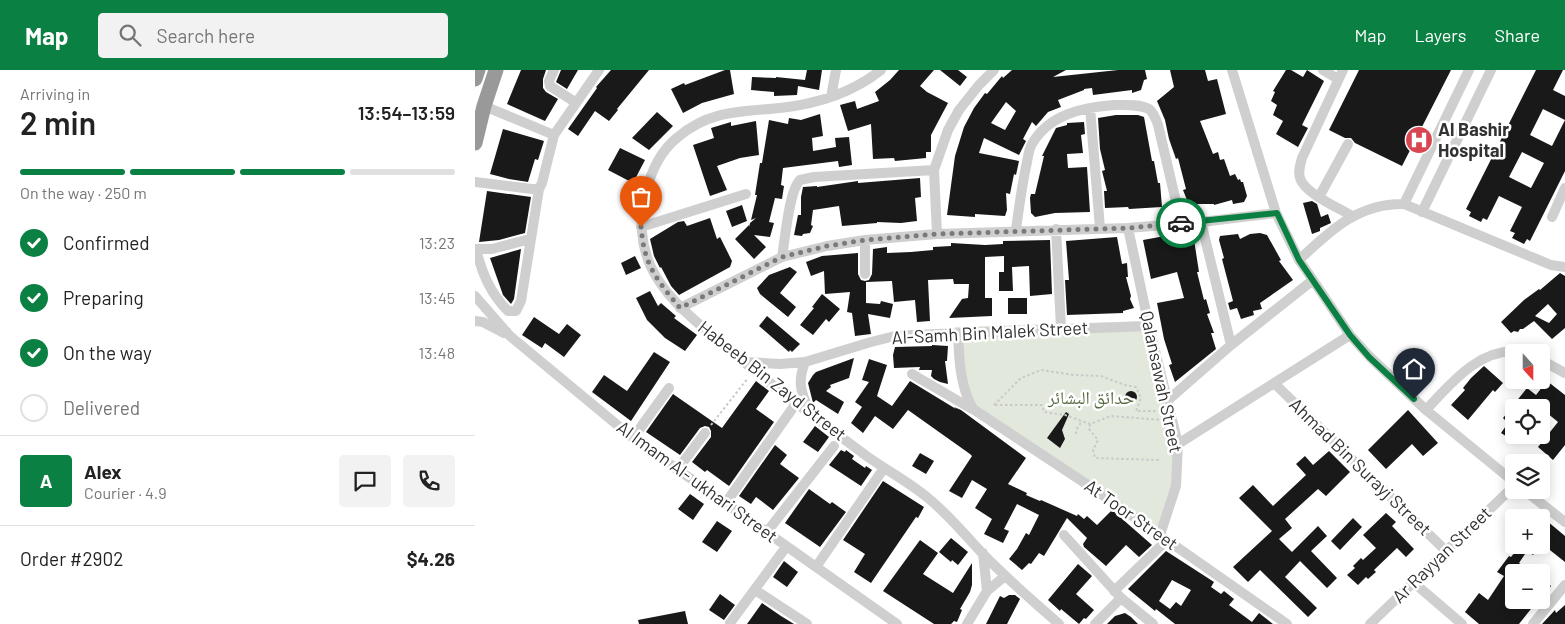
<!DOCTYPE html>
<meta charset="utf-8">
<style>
:root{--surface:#fff;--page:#f2f2f2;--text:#222;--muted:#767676;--line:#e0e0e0;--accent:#0b8043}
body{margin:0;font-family:Barlow,"Noto Naskh Arabic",sans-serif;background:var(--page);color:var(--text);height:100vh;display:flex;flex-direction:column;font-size:19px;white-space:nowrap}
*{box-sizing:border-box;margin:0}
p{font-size:16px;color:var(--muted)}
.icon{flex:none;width:28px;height:28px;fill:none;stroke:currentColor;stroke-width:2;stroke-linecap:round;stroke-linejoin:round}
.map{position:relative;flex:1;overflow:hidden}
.details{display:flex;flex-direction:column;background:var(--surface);width:475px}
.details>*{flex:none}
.needle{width:32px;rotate:159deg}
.fabs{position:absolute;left:1030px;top:274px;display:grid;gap:10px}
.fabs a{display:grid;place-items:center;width:45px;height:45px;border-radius:5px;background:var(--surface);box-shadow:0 2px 12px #0003;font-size:25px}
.pin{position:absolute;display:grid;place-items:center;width:42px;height:42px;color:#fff;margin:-51px -21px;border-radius:50% 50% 50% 0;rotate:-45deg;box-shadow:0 0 5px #0007}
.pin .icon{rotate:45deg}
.courier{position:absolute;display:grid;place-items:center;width:50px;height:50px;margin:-25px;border:4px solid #0b8043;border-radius:50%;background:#fff;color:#222;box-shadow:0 1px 6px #0007}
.overview em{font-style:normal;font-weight:600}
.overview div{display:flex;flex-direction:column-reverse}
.overview{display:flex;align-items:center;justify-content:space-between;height:85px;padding:0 20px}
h1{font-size:32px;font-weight:600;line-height:38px}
.bar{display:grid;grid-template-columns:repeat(4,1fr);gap:8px 5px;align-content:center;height:60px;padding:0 20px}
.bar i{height:6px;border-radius:4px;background:var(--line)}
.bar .on{background:var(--accent)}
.bar p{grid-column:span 4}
.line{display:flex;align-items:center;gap:12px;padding:0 20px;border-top:1px solid var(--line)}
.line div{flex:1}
.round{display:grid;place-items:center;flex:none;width:52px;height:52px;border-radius:5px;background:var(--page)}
ol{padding:0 20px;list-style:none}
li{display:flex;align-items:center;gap:15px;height:55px}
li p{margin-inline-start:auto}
li .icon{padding:5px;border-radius:50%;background:var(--accent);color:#fff;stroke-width:4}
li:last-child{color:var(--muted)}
li i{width:28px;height:28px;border:2px solid var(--line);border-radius:50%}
header{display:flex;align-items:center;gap:30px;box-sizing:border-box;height:70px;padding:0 25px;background:var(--accent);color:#fff}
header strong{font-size:24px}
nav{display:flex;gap:28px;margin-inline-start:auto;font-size:18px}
.search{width:350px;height:45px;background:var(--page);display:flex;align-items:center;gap:12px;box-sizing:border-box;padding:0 18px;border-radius:5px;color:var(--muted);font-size:19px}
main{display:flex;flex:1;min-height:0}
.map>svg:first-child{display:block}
.green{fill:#e2e8dc}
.building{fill:#191919;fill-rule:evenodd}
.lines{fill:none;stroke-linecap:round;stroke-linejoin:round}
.path{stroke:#c9c9c9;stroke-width:2;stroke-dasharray:2.5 2.5;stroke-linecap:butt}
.minor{stroke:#cfcfcf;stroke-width:10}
.highway{stroke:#999;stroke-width:15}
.done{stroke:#7a7a7a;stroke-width:5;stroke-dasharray:0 9}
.route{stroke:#0b8043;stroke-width:6}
.labels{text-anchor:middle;stroke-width:5;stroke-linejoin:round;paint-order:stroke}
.poi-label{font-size:18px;font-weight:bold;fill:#323232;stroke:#fff;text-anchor:start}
.street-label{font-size:18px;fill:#323232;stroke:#fff}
.park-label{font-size:18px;fill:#566b42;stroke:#fff}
</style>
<header>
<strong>Map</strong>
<div class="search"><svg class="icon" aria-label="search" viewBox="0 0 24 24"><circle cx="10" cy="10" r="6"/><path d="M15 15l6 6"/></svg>Search here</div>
<nav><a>Map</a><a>Layers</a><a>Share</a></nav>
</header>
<main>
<section class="details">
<div class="overview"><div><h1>2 min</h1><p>Arriving in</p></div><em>13:54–13:59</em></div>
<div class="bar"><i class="on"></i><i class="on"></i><i class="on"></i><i></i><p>On the way · 250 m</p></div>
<ol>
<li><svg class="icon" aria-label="check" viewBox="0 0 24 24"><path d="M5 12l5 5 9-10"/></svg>Confirmed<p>13:23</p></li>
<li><svg class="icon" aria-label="check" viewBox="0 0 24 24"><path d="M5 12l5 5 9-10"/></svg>Preparing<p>13:45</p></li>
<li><svg class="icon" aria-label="check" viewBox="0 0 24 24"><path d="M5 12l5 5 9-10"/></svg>On the way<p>13:48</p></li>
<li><i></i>Delivered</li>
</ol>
<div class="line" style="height:90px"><b class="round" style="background:var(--accent);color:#fff">A</b><div><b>Alex</b><p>Courier · 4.9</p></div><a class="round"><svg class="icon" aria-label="chat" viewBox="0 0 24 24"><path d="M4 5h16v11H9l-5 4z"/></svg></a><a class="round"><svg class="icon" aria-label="phone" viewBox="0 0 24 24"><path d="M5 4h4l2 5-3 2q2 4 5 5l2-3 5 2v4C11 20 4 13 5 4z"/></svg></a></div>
<div class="line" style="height:65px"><div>Order #2902</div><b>$4.26</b></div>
</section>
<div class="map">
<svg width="1090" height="554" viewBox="0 0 1090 554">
<rect width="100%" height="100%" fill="#fff"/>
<path class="green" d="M674,251L699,375L697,418L688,466L497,337L484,302L480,257Z"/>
<path class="building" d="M46,0H71L68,9V18L71,22L83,29L70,51L32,34Z
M86,0H103L92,19L81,12Z
M136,0H174L142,39L143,40L134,51L120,41L103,66L93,59L122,18L121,17Z
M250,0H255L259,24L227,33L208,43L196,19L209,13L210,15Z
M332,0H347L344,20L323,16L322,25L299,26V22L276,20L277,7L301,8V7L330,10Z
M424,0H459L445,16L452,22L473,33L456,65V82H451V88L420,91L419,88L398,89L396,54L373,61L365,35L380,31L382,39L404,31L400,22L415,10Z
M465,0H483L492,7L485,16Z
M537,0H591L578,7L643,0H670L672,9L669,10L666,20L657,23V20L618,25L617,18L609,19V20L583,30L586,37L573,42L561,56L557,52L548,69L551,71L544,85L509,68L504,83L544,91L541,105L539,104L535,124L531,123L532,140L530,146L500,144V147L472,145L480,86L489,57L499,38L510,23L512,24L527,6L528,8ZM531,32L541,41L530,60L516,53Z
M695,0H730L733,11L742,9L751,44L725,51L738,84L743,82L745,90L749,89L755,106L760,104L763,110L765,109L766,112H768L772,126L769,132L758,134L757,130L739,135V134H719L712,130L708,120L711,119L703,88L701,89L694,69L690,50L682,31L699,17Z
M811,0H816L828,7L832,0L849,11L827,55L833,58L823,77L801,64L808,51L798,45L802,35L796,31L800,22L798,21Z
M884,0H976L927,96L880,73L876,68H870L854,60Z
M1061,0H1088L1078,20L1090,26V50L1068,39L1055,65L1077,76L1090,50V101L1055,171L1052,169L1049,174L1037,168L1040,163L1035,161L1047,137L1024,126L1012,150L1008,148L1006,152L994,146L996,142L991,139ZM1047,82L1069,93L1056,118L1034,107Z
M182,42L198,56L174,80L157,68Z
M345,44L348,66L337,68L338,81L361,77L360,68L374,67L377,95L364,97L363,91L308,98L306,115L309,116L307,129L300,128L294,152L299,153L295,167L279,165L291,177L279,189L260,169L274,155V157L275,153L281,148L276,150L282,125H280L285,93H287L294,50L313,54L314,48L326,50Z
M641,45H663L669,47L677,91H679L683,113H685L687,137L654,139L653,137L630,138L629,121H632L627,101L630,100L625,79L623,48Z
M281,51L284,85L265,88L242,96L252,120L235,126L218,75L239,68L236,58L256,52V56Z
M609,52L610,64L606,65L608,83L592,84L593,98L612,97L615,142L580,143L560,147L556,143L555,128L556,124H560L569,86H567L581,58L592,55V53Z
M28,59L69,71L63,90L60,89L53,112L34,109L15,104Z
M145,78L170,90L158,113L133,100Z
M445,108L446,127L440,128L442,151L426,153L402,152V153L367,156L364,136L338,140L336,155L338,156L335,163L328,164L327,166L319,165L323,145H326V127L328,117L342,116V117L383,111V113Z
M12,121L56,127L50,163L24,170L4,172Z
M837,131L842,134L846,147L853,144L856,153L845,158V161L837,164L828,133Z
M267,135L272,151L257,157L251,141Z
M235,148L242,169L245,167L257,191L255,197L204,225L196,216L186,197L185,198L179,186L175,169L203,152L209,151L212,156Z
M718,163L724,202H722L729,230L731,229L735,243L732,244L739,263H736L741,279L700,312L694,295L697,294L689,269L682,233L709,228L702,202L676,209L668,170L690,166V168Z
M785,163L792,165L806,190L804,191L818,210L785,233L787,239L778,241L779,245L766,249L762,238L755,240L753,233L758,231L747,189L749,188L744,170L745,166L763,164L765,169L775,164Z
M642,167L647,194L652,193L653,207H651L656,226L655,229L659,238L648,241V243L592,245L590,210H594L591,171Z
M575,170L577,224L555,226L554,196L537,197L538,221H524V202H529V186L510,187V228H517V246L474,248L487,229L493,228L494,214H479L478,209L453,210L455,251L442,252L440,230L419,232L417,211L391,212V233L405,234L406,231L418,234L415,248L393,244L396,264L380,266L377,243L372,242L375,222L350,224L349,201L336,206L331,192L347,186L383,183V204L386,210L390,211L394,210L397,204L398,179L412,177V183L436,182L458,180V177L476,176V173L510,175L528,174V171Z
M46,179L39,229L36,234L28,225L15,188Z
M160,186L166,198L151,205L146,193Z
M315,197L322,202L305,223L321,237L313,247L285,224L282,218L294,205Z
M1085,203L1090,206V258L1077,269L1059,251L1048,259H1045L1043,262L1039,261L1036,263L1026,252L1049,230L1064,219L1065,220ZM1073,234L1082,244L1074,253L1060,246Z
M175,221L183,236L186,233L201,246L199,248L222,265L210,281L190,268L172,250L161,228Z
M347,224L365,239L354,252L351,249L338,265L325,255L339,238L337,237Z
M533,228H552V244H533Z
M292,246L325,274L317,282L315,280L314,282L284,256Z
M59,247L84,264L92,254L106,265L89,287L70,273L67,278L47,265Z
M457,275L473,276L472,291H470L473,314L465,312L459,309L456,306L457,300H444L445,297L419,298L418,285L420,277L457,276Z
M179,282L195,292L156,351L117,322L129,305L152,321Z
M379,288L374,308L355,315L356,317L351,321L369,332L363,344L341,330L338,333L333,313L338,305L341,302Z
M394,289L412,295L402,326L417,336L435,311L481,339L479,337L486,340L551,388L533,414L552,423L551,425L565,431L566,430L602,446L603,444L609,449L612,446L622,455L637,440L677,475L664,487L651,475L631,496L609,477L608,474L612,468L592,448L569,486L564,483L556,494L554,493L547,500L534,489L542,479L551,463L554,465L564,445L542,434L529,459L534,461L528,473L509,464L517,449L500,438L512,419L497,410L487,428L474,421L497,386L495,384L433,340L418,359L400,346L388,363L376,353L387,337L380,332L394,312L387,310Z
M1009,296L1028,313L1020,322L1018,320L993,350L976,335L990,320L988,318L996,308Z
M281,311L294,321L281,339L299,352L254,416L232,400L230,402L217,392L236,367V361L234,357L230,356L225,358L205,385L171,362L198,324L247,358Z
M1072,311L1090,325V375L1078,390L1063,377L1083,352L1066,338H1039V361L1034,368L1026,363L1033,353L1028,348L1052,318L1061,325Z
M650 327a6 6 0 1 1 12 0a6 6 0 1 1-12 0Z
M933,340L963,373L948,386L937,374L911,399L893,380Z
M591,342L594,344L587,360L590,369L585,378L572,368Z
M340,356L354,367L343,382L328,372Z
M300,375L312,385L305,394L324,408L298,440L281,427L276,434L264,426Z
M366,380L370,382L371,380L379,386L377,389L390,398L391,396L397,400L386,416L354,395Z
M854,381L875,402L851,426L843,419L810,449L817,458L804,469L817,482L843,456L852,466L836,481L862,508L852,518L825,491L810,507L842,538L833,547L785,500L773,512L758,497L797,461L764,428L778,415L798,436L831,405L821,394L830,386L838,395Z
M445,383L459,391L451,404L437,396Z
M408,411L449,437L443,448L441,447L396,513L379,502L390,484L368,470Z
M334,419L355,434L357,432L371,442L345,477L310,453Z
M215,424L229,434L218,450L203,439Z
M911,443L921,452L917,456L939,479L931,487L922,478L899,500L901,502L893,509L891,507L883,515L872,505L880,498L878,496L886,488L888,490L901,478L888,465Z
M1066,446L1090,466V492L1066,473Z
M878,448L887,457L865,480L856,471Z
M242,451L257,461L242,482L227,472Z
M476,468L493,482L483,495L477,490L476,492L464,482Z
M445,470L463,483L448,504L478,523L497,493V515L495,522L485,539L487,540L482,552L479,551L476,554H459L408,521Z
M1043,475H1066L1058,485L1052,481L1044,493L1058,502H1039V530H1063L1044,554H1004L990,542L1004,523L1013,530L1029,506L1022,502L1034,486L1036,487L1045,476Z
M691,481L739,512L736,517L746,524L749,521L759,529L754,535L777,552L784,543L798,554H700L681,539L680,541L653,519ZM697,510L716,520L706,536L701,532L695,539L684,531Z
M309,491L323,502L312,517L298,507Z
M603,494L617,506L601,524L619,540L611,549L609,548L604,554L586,539L585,541L573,530Z
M1066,508L1076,516L1066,529Z
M245,524L260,535L249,550L234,540Z
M534,525H540L545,529L532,554H511L525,526L529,528Z
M287,533L306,546L319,554H272Z
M1090,535V554H1067L1080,540L1081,543Z
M210,541L213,554H164L163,550Z
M650,543L656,547L663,554H632L640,546Z"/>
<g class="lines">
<path class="path" d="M519,335L546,308L566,300L599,305L626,306L650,315L661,317L666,328L661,341H686
M520,335H567L569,342L590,345L615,354L636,346L687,350
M615,354L614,359L623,370L618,380L620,388L685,390
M236,355L273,308
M601,364V360L607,351"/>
<path class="minor" d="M79,0L74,11L75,16L100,32
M406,0C377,23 341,34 305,38C266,42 235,40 203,67C185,81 175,104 170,126C165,151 165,173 176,197C191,229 220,250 246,273C293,313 343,350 393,387C413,401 435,413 453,428C473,444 490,465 507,483C531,508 558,531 584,554
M757,0L801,143L824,190L838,210L875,265L895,287L951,340L1039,412
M848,0L863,9
M868,0L827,88C825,95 823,102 825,108C829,123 864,138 877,146
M356,27L361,0
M9,36L79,65
M615,38L625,158
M0,112L57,119H64L67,113L79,65L124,0
M844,127L873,74
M929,134L994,0
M947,142L1016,0
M1077,147L1090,118
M166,157L271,124
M653,158L674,256L703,374L701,416L685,465
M581,159L586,258
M541,160C544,137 547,115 552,92C553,86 554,79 557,74C574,44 609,37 640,35C651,35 664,34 674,39C679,43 681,49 683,55L706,153
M462,164L459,100L473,60L484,40L504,15L519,0
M390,170V204
M0,179H17L55,169
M1,179C7,203 15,223 33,241H41L46,231L64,119
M307,187C310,170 314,120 325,110L339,107L459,100
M824,190C855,161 883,133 929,134L1076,195L1090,197
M0,226L35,266L158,368L422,554
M205,238L307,187L352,176L390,170L462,164L653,158L726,152L801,143
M0,251L8,252L29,263
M483,263C484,290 485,316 498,339L616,417L812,554
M756,275L838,210
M1066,290L1090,303
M270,292L305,294L330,292L396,272L420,266L437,265L674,256
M330,292C322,313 326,321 334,341
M437,304L497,339
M799,313L970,480
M692,331L756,275L726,152
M951,340C976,313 1006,276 1047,282
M158,368L194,318
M703,374L875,265
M202,400L230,363
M1049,420L1090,452
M250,434L322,332
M291,463L359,376
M589,465L646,528L678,554
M508,483L512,521
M341,497L409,398
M938,512L987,554
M280,520L332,554
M639,521L692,470
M255,553L311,477
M492,554L512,521L530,506
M620,554L646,528
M895,554L1039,416
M1058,554L1090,515"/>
<path class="highway" d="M0,9L3,0
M0,73L9,36L21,0"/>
</g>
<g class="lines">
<path class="done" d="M166,157C167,166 168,176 171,185C177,205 192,222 205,238L307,187L352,176L390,170L462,164L653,158L706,153"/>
<path class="route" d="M706,153L802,143L824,190L875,265L894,287L939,329"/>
</g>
<defs>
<g id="hospital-disc" transform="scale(1.4375)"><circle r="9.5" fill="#d84652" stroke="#fff"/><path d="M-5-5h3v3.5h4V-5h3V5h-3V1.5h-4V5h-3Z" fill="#fff"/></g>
</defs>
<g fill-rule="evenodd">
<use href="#hospital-disc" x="944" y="70"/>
</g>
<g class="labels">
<g class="poi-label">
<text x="963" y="66">Al Bashir<tspan x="963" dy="21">Hospital</tspan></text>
</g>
<g class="street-label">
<text transform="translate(515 263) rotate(-3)" y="6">Al-Samh Bin Malek Street</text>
<text transform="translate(297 311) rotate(38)" y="6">Habeeb Bin Zayd Street</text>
<text transform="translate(686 312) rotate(78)" y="6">Qalansawah Street</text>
<text transform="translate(885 397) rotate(44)" y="6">Ahmad Bin Surayj Street</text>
<text transform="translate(222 412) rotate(36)" y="6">Al Imam Al- ukhari Street</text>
<text transform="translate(656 445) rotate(35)" y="6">At Toor Street</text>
<text transform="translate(967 485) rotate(-44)" y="6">Ar Rayyan Street</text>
</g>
<g class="park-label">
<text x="616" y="334">حدائق البشائر</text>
</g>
</g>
</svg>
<div class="fabs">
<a><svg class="needle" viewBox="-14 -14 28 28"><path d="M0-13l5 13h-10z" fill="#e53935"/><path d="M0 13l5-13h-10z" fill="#767676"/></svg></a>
<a><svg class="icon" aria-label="locate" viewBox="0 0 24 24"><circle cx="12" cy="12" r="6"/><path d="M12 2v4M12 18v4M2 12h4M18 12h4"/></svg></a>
<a><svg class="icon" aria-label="layers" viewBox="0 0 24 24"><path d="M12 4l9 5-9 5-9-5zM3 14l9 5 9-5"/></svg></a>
<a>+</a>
<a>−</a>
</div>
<div class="pin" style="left:166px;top:157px;background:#ea580c"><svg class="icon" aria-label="bag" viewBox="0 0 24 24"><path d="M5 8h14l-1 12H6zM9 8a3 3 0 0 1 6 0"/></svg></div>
<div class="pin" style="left:939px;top:329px;background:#1f2937"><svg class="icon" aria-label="home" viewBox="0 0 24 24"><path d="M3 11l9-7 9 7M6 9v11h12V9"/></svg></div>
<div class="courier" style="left:706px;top:153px"><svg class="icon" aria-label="car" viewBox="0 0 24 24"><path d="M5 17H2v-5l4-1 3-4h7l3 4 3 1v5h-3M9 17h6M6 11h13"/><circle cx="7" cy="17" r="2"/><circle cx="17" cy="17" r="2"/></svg></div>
</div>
</main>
